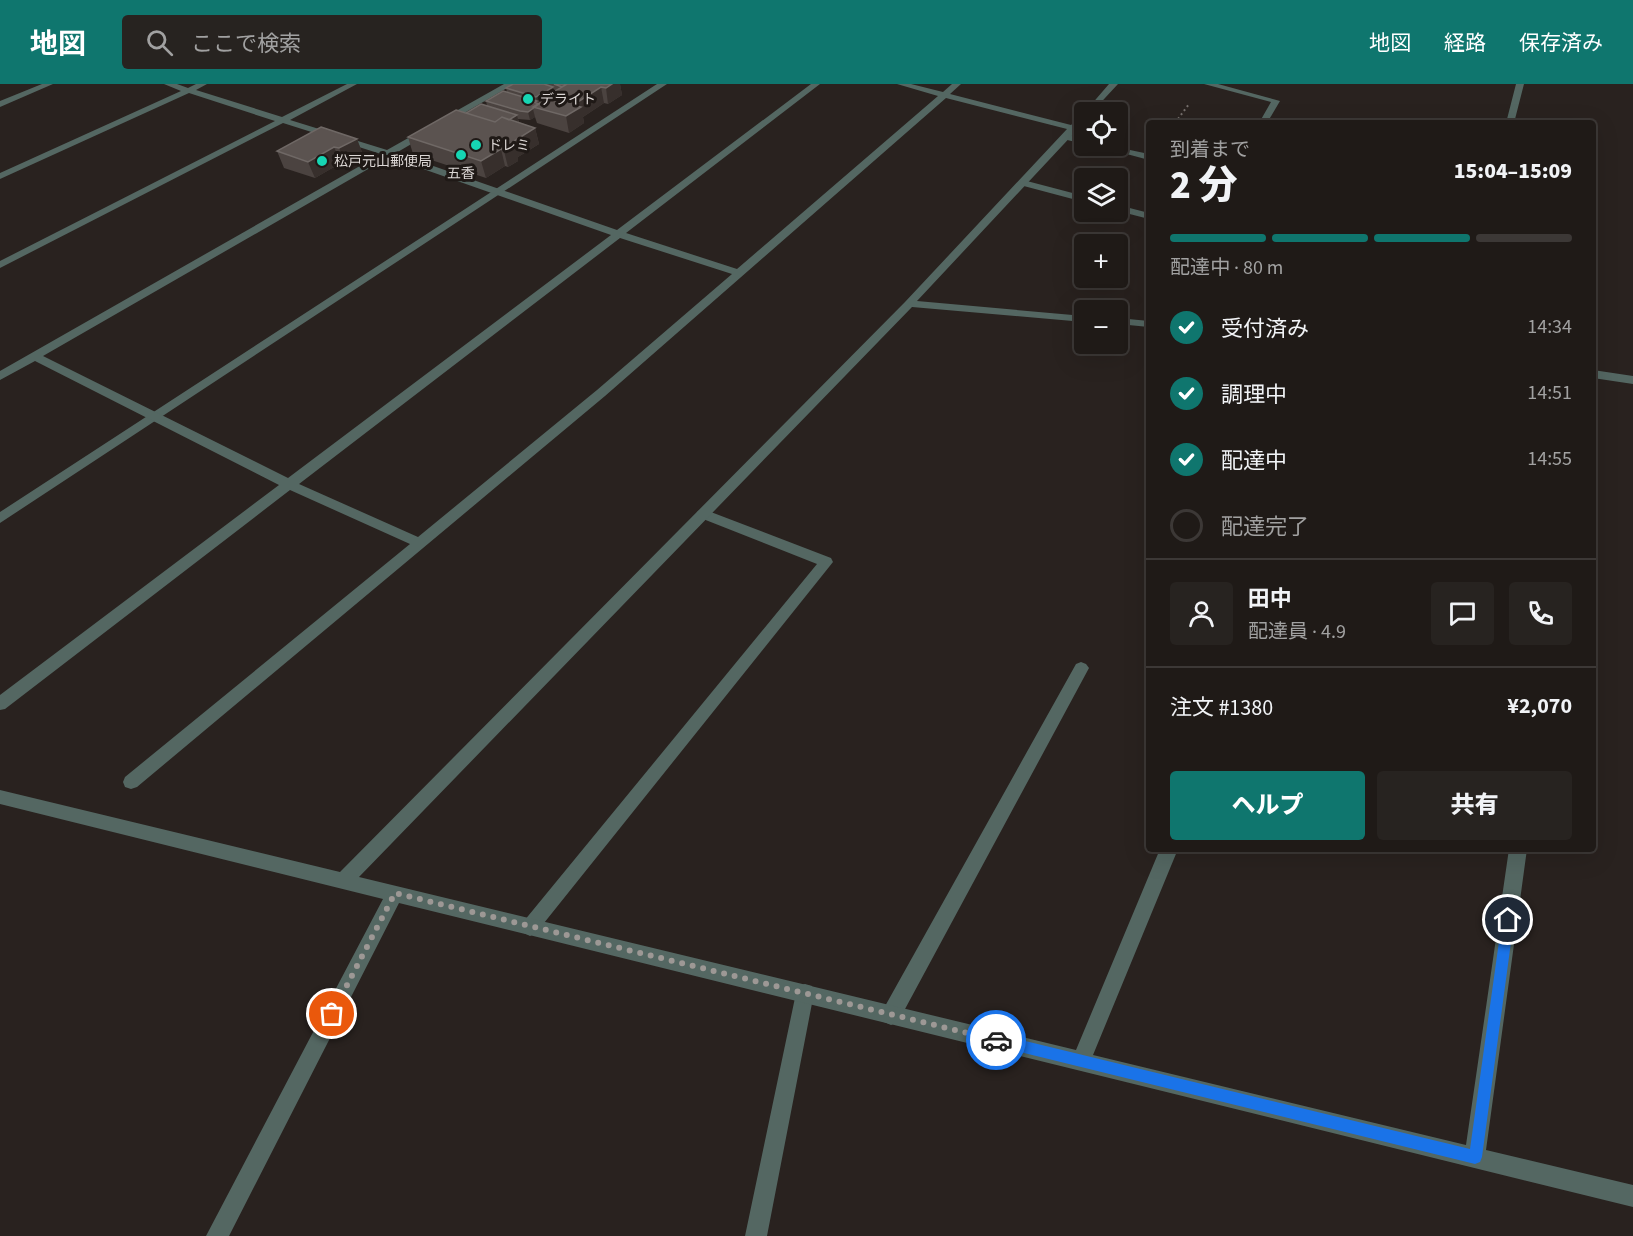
<!DOCTYPE html>
<html lang="ja">
<meta charset="utf-8">
<style>
:root{--surface:#1f1a17;--page:#272320;--text:#f1f3f6;--muted:#a1a1a1;--line:#3c3836;--accent:#0f766e}
body{margin:0;font-family:"Source Sans 3","Noto Sans JP",sans-serif;background:var(--page);color:var(--text);height:100vh;display:flex;flex-direction:column;font-size:22px;white-space:nowrap}
*{box-sizing:border-box;margin:0}
p{font-size:20px;color:var(--muted)}
.icon{flex:none;width:33px;height:33px;fill:none;stroke:currentColor;stroke-width:2;stroke-linecap:round;stroke-linejoin:round}
.map{position:relative;flex:1;overflow:hidden}
.sheet{position:absolute;left:1146px;top:36px;width:450px;height:732px;display:flex;flex-direction:column;background:var(--surface);border-radius:6px;box-shadow:0 6px 24px #0002,0 0 0 2px var(--line)}
.sheet>*{flex:none}
.buttons{position:absolute;left:1074px;top:18px;display:grid;gap:12px}
.buttons a{display:grid;place-items:center;width:54px;height:54px;border-radius:6px;background:var(--surface);box-shadow:0 6px 24px #0002,0 0 0 2px var(--line);font-size:30px}
.pin{position:absolute;display:grid;place-items:center;width:51px;height:51px;color:#fff;margin:-26px;border:3px solid #fff;border-radius:50%;box-shadow:0 2px 6px #0007}
.courier{position:absolute;display:grid;place-items:center;width:60px;height:60px;margin:-30px;border:4px solid #1a73e8;border-radius:50%;background:#fff;color:#222;box-shadow:0 2px 8px #0007}
.summary em{font-style:normal;font-weight:800}
.summary div{display:flex;flex-direction:column-reverse}
.summary{display:flex;align-items:center;justify-content:space-between;height:102px;padding:0 24px}
h1{font-size:39px;font-weight:800;line-height:45px}
.bar{display:grid;grid-template-columns:repeat(4,1fr);gap:9px 6px;align-content:center;height:72px;padding:0 24px}
.bar i{height:8px;border-radius:4px;background:var(--line)}
.bar .active{background:var(--accent)}
.bar p{grid-column:span 4}
.line{display:flex;align-items:center;gap:15px;padding:0 24px;border-top:2px solid var(--line)}
.line div{flex:1}
.round{display:grid;place-items:center;flex:none;width:63px;height:63px;border-radius:6px;background:var(--page)}
ol{padding:0 24px;list-style:none}
li{display:flex;align-items:center;gap:18px;height:66px}
li p{margin-inline-start:auto}
li .icon{padding:6px;border-radius:50%;background:var(--accent);color:#fff;stroke-width:4}
li:last-child{color:var(--muted)}
li i{width:33px;height:33px;border:3px solid var(--line);border-radius:50%}
.button{display:flex;gap:12px;margin-top:auto;padding:12px 24px}
.button a{flex:1;height:69px;border-radius:6px;background:var(--accent);color:#fff;font-size:24px;font-weight:800;line-height:69px;text-align:center}
.button a+a{background:var(--page);color:var(--text)}
header{display:flex;align-items:center;gap:36px;box-sizing:border-box;height:84px;padding:0 30px;background:var(--accent);color:#fff}
header strong{font-size:28px}
nav{display:flex;gap:33px;margin-inline-start:auto;font-size:21px}
.search{width:420px;height:54px;background:var(--page);display:flex;align-items:center;gap:15px;box-sizing:border-box;padding:0 21px;border-radius:6px;color:var(--muted);font-size:22px}
.map>svg:first-child{display:block}
.lines{fill:none;stroke-linecap:round;stroke-linejoin:round}
.path{stroke:#76706d;stroke-width:2;stroke-dasharray:2 3;stroke-linecap:butt}
.lane{fill:#546762;fill-rule:evenodd}
.street{fill:#546762;fill-rule:evenodd}
.wall{fill:#4b4340}
.shaded-wall{fill:#372f2c}
.building{fill:#5b5350;stroke:#6f6865;stroke-width:1.5}
.route{fill:#1a73e8}
.done{stroke:#9d9895;stroke-width:6;stroke-dasharray:0 10.8}
.poi-dot{fill:#16d5b3;stroke:#1f1916;stroke-width:2}
.labels{text-anchor:middle;stroke-width:6;stroke-linejoin:round;paint-order:stroke}
.far-poi-label{font-size:14px;fill:#dcd7d5;stroke:#1f1916;text-anchor:start}
</style>
<header>
<strong>地図</strong>
<div class="search"><svg class="icon" aria-label="search" viewBox="0 0 24 24"><circle cx="10" cy="10" r="6"/><path d="M15 15l6 6"/></svg>ここで検索</div>
<nav><a>地図</a><a>経路</a><a>保存済み</a></nav>
</header>
<div class="map">
<svg width="1633" height="1152" viewBox="0 0 1633 1152">
<rect width="100%" height="100%" fill="#29221f"/>
<g class="lines">
<path class="path" d="M1175,39L1189,20"/>
<path class="lane" d="M657,0H667L0,439V428Z
M1204,0H1218L1280,17L1267,39H1259L1271,18Z
M1066,50L1084,54V60L1063,55V51Z
M1097,62H1111L1149,70V76Z
M1023,96L1084,112V118L1020,101V97Z
M1118,121L1149,129V135L1118,127Z
M703,425L831,474L833,478L536,849L530,852L524,849L521,843L524,837L817,480L698,433L696,430L698,427Z
M1081,578L1086,580L1089,584L898,938L891,941L884,938L881,931L884,924L1076,580Z
M805,900L812,902L814,909L767,1152H745L796,909L798,902Z"/>
<path class="street" d="M42,0H53L0,23V17Z
M164,0H177L188,4L196,0H207L196,6L282,33L347,0H357L290,36L387,66L504,0H514L396,69L617,146L811,0H820L626,149L737,185L938,12L897,0H911L943,8L952,0H961L950,10L1071,41L1084,30V37L1077,46L917,217L1084,232V238L912,223L359,793L1076,966L1160,765H1178L1093,971L1466,1061L1509,765H1527L1486,1066L1633,1101V1123L399,819L229,1152H206L383,815L0,720V706L340,788L905,218L1067,45L946,14L605,312L137,703L131,705L125,703L123,698L125,693L410,460L290,406L5,625L0,626V611L279,401L35,277L0,296V287L381,70L283,39L0,184V177L275,37L189,9L0,95V89L181,7ZM389,73L611,151L288,394L43,272ZM620,154L732,190L597,306L418,453L299,400Z
M1109,0H1118L1092,28L1084,29Z
M1516,0H1524L1514,39H1506Z
M1118,234L1149,237V243L1118,240Z
M1593,286L1633,292V300L1593,294Z"/>
</g>
<path class="wall" d="M513,0H620L622,11L608,20L604,19L583,33L584,39L569,49L537,39L535,33L530,36L518,35L519,38L535,44L539,60L518,73V77L508,83L505,82L486,94L413,70L408,53L466,29L487,22L486,17L507,8L506,4Z
M357,55L363,71L346,81L341,79L315,94L284,84L277,67Z"/>
<path class="shaded-wall" d="M612,0H620L622,11L608,20L606,4Z
M553,3L557,17L548,6Z
M601,3L604,19L583,33L584,39L569,49L566,32L573,21Z
M542,9L544,18L538,21L534,18L537,17L536,13Z
M533,25L535,33L530,36L528,28Z
M517,31L519,40L498,43Z
M535,44L539,60L518,73V77L508,83L504,67L511,59Z
M357,55L363,71L346,81L339,64Z
M334,63L341,79L315,94L308,78Z
M501,65L505,82L486,94L481,77Z"/>
<path class="building" d="M513,0H544L553,3L548,6L553,8L548,11L542,9L536,13L506,4Z
M554,0H567L562,3Z
M567,0H612L606,4L601,3L573,21L581,23L566,32L533,23L548,14L545,13Z
M503,7L537,17L534,18L539,20L528,28L520,27L486,17Z
M481,20L517,31L509,36L502,33L495,38L466,29Z
M456,26L495,38L502,33L535,44L511,59L514,60L504,67L501,65L481,77L408,53Z
M321,43L357,55L339,64L334,63L308,78L277,67Z"/>
<path class="route" d="M1508,830L1514,836L1482,1073L1480,1078L1475,1080L996,962L991,960L989,956L991,951L996,950L1470,1065L1502,836Z"/>
<g class="lines">
<path class="done" d="M332,930L395,809L996,956"/>
</g>
<g class="poi-dot">
<circle cx="528" cy="15" r="6"/>
<circle cx="476" cy="61" r="6"/>
<circle cx="461" cy="71" r="6"/>
<circle cx="322" cy="77" r="6"/>
</g>
<g class="labels">
<g class="far-poi-label">
<text x="540" y="20">デライト</text>
<text x="488" y="66">ドレミ</text>
<text x="334" y="82">松戸元山郵便局</text>
<text x="461" y="94" text-anchor="middle">五香</text>
</g>
</g>
</svg>
<div class="buttons">
<a><svg class="icon" aria-label="locate" viewBox="0 0 24 24"><circle cx="12" cy="12" r="6"/><path d="M12 2v4M12 18v4M2 12h4M18 12h4"/></svg></a>
<a><svg class="icon" aria-label="layers" viewBox="0 0 24 24"><path d="M12 4l9 5-9 5-9-5zM3 14l9 5 9-5"/></svg></a>
<a>+</a>
<a>−</a>
</div>
<div class="pin" style="left:332px;top:930px;background:#ea580c"><svg class="icon" aria-label="bag" viewBox="0 0 24 24"><path d="M5 8h14l-1 12H6zM9 8a3 3 0 0 1 6 0"/></svg></div>
<div class="pin" style="left:1508px;top:836px;background:#1f2937"><svg class="icon" aria-label="home" viewBox="0 0 24 24"><path d="M3 11l9-7 9 7M6 9v11h12V9"/></svg></div>
<div class="courier" style="left:996px;top:956px"><svg class="icon" aria-label="car" viewBox="0 0 24 24"><path d="M5 17H2v-5l4-1 3-4h7l3 4 3 1v5h-3M9 17h6M6 11h13"/><circle cx="7" cy="17" r="2"/><circle cx="17" cy="17" r="2"/></svg></div>
<section class="sheet">
<div class="summary"><div><h1>2 分</h1><p>到着まで</p></div><em>15:04–15:09</em></div>
<div class="bar"><i class="active"></i><i class="active"></i><i class="active"></i><i></i><p>配達中 · 80 m</p></div>
<ol>
<li><svg class="icon" aria-label="check" viewBox="0 0 24 24"><path d="M5 12l5 5 9-10"/></svg>受付済み<p>14:34</p></li>
<li><svg class="icon" aria-label="check" viewBox="0 0 24 24"><path d="M5 12l5 5 9-10"/></svg>調理中<p>14:51</p></li>
<li><svg class="icon" aria-label="check" viewBox="0 0 24 24"><path d="M5 12l5 5 9-10"/></svg>配達中<p>14:55</p></li>
<li><i></i>配達完了</li>
</ol>
<div class="line" style="height:108px"><a class="round"><svg class="icon" aria-label="person" viewBox="0 0 24 24"><circle cx="12" cy="8" r="4"/><path d="M4 21q1-7 8-7t8 7"/></svg></a><div><b>田中</b><p>配達員 · 4.9</p></div><a class="round"><svg class="icon" aria-label="chat" viewBox="0 0 24 24"><path d="M4 5h16v11H9l-5 4z"/></svg></a><a class="round"><svg class="icon" aria-label="phone" viewBox="0 0 24 24"><path d="M5 4h4l2 5-3 2q2 4 5 5l2-3 5 2v4C11 20 4 13 5 4z"/></svg></a></div>
<div class="line" style="height:78px"><div>注文 #1380</div><b>¥2,070</b></div>
<div class="button"><a>ヘルプ</a><a>共有</a></div>
</section>
</div>
